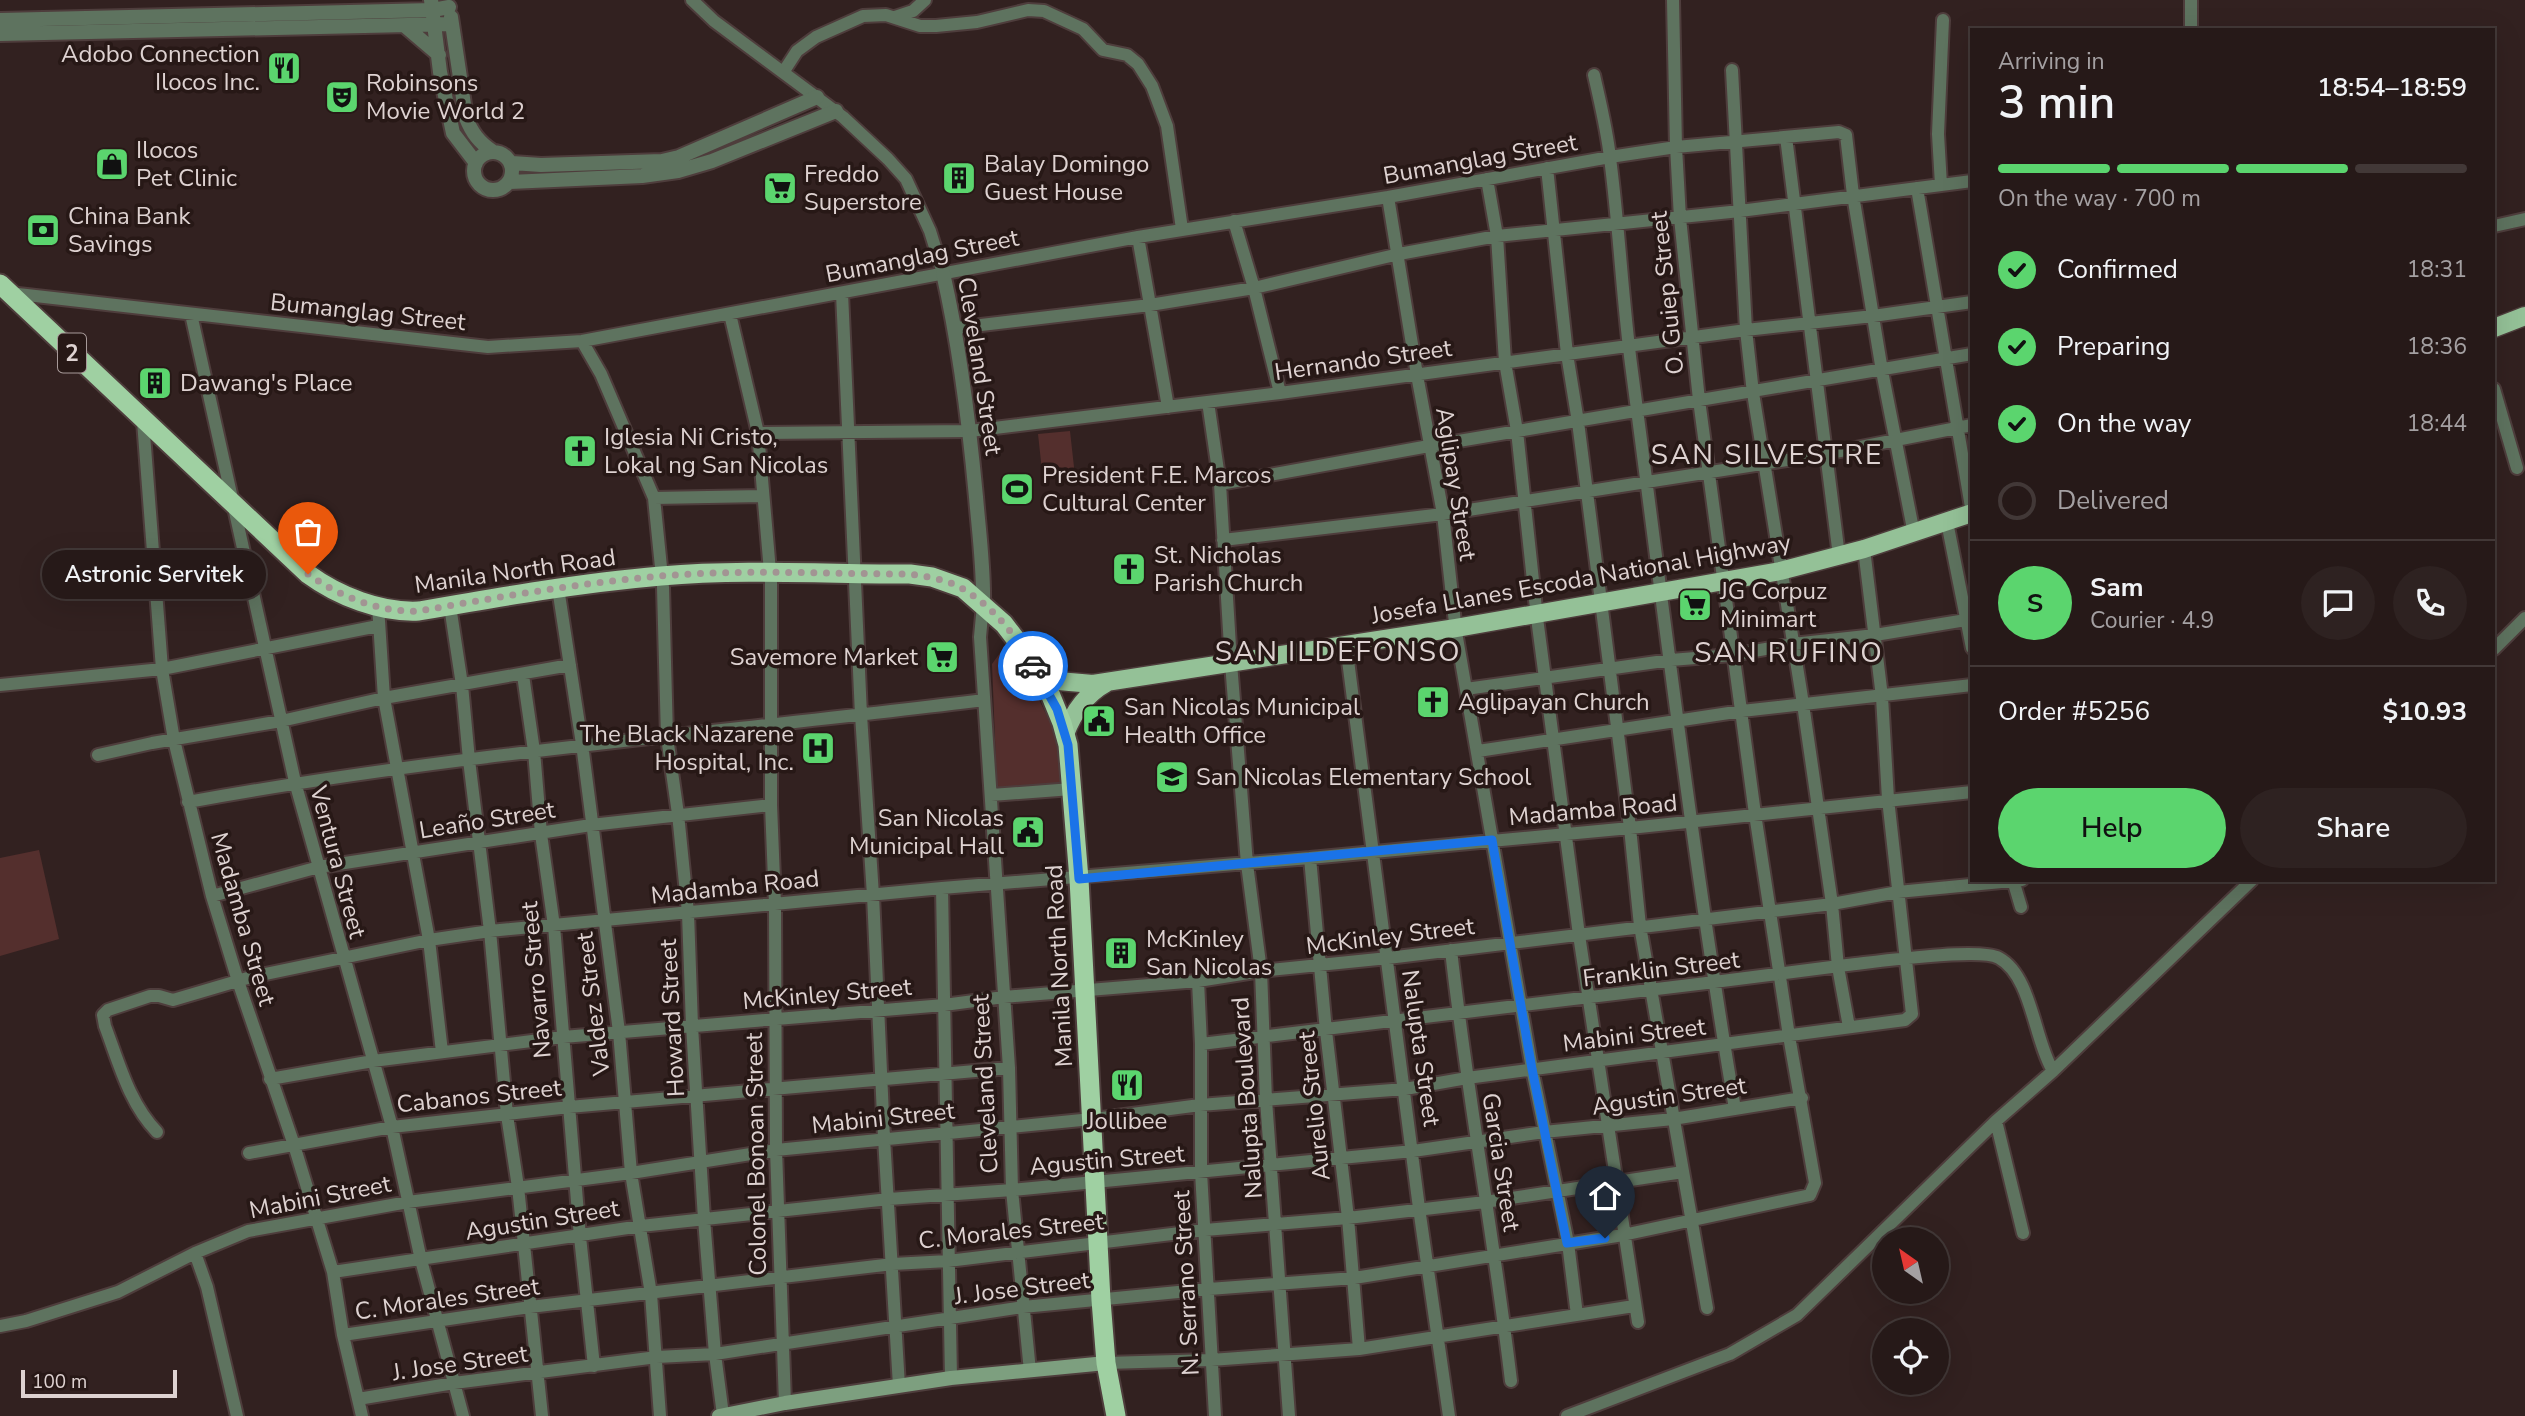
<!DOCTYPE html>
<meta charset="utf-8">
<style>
:root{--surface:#261918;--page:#2e2221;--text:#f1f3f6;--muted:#a4a0a2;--line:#423837;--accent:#5bd56e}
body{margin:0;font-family:"Nunito Sans",sans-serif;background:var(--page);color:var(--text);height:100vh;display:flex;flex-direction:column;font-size:26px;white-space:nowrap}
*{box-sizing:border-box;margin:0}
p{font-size:23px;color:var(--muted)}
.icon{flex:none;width:38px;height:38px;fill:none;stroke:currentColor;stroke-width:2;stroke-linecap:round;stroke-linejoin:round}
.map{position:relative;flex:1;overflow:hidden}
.side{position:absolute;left:1970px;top:28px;width:525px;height:854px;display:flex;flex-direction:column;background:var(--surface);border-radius:0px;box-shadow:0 7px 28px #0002,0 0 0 2px var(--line)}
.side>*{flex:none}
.needle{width:46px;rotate:326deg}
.fabs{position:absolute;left:1872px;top:1227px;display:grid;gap:14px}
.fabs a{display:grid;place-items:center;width:77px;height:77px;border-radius:50%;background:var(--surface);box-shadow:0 7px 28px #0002,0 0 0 2px var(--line);font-size:35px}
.scale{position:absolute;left:21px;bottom:18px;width:156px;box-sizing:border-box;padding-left:7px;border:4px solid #ded2d1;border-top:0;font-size:19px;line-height:24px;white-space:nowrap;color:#ded2d1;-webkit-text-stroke:5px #271816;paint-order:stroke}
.pin{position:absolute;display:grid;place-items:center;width:60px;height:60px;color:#fff;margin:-72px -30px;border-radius:50% 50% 50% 0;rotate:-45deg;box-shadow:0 0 7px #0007}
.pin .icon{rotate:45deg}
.courier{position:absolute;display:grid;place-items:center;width:70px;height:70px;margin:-35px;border:5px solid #1a73e8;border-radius:50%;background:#fff;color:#222;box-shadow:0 2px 9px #0007}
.bubble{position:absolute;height:49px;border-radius:24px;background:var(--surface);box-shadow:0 7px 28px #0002,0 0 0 2px var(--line);font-size:23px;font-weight:600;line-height:49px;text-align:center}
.summary em{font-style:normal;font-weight:600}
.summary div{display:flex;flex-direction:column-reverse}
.summary{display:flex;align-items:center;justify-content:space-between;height:119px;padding:0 28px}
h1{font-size:46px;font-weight:600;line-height:52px}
.bar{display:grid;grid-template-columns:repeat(4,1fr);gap:10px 7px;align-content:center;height:84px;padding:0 28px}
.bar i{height:9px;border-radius:5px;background:var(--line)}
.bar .on{background:var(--accent)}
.bar p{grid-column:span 4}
.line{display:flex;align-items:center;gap:18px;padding:0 28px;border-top:2px solid var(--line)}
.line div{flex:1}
.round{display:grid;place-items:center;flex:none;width:74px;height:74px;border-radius:37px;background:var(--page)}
ol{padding:0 28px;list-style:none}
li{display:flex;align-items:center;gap:21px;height:77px}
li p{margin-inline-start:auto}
li .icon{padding:7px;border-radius:50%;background:var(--accent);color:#111;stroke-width:4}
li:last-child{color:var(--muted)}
li i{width:38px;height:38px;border:4px solid var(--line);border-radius:50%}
.action{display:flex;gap:14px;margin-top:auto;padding:14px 28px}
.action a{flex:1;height:80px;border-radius:42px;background:var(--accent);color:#111;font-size:28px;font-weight:600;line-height:80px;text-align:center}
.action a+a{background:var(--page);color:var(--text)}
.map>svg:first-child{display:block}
.green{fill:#542f2d}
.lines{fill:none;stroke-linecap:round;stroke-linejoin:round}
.minor-casing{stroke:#4e3d3c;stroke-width:16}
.tertiary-casing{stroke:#4e3d3c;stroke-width:18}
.secondary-casing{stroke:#4e3d3c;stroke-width:18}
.primary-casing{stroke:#4e3d3c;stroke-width:21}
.trunk-casing{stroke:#4e3d3c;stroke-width:23}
.minor{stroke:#5e735f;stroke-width:12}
.tertiary{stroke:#5e735f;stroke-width:14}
.secondary{stroke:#7d9f7f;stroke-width:14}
.primary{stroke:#94c197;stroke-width:18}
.trunk{stroke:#9fd0a2;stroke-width:19}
.done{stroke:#a29493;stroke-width:7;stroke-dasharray:0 12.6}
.route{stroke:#1a73e8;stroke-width:9}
.labels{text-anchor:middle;stroke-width:7;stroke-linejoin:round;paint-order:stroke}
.shield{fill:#271816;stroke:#a79a99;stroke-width:2}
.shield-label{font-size:23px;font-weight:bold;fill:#ded2d1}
.poi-label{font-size:24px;fill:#ded2d1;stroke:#271816;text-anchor:start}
.street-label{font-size:24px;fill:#ded2d1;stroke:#271816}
.quarter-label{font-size:28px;letter-spacing:2px;fill:#ded2d1;stroke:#271816}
</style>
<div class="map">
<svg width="2525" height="1416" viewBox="0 0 2525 1416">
<rect width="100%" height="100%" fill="#322120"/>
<path class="green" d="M1070,431L1075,476L1043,480L1038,434Z
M1000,653L1013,655L1035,691L1060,743L1065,785L997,789L992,664Z
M39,850L59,939L0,956V858Z"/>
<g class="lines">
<g class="minor-casing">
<path id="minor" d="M692,0L714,21L843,117L888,159L906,179L930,231L943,273
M895,17L913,11L925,0
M2191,30V0
M1732,70L1746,330L1753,393L1803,704L1832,904L1838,967L1849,1027
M784,71L797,51L816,37L863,16L886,15L920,26H936L977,22L1028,10L1044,11L1083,29L1103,50L1127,55L1138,64L1152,86L1167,126L1182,229
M1594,75C1600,102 1607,130 1610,158C1619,226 1622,295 1631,364C1664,612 1693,861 1735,1109
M1786,137L1839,556
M1547,168L1567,354L1578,422L1630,828L1640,926L1707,1308
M1487,179L1497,236L1505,362L1517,431L1537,618L1579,935L1638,1322
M1941,185L1938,134L1943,20
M1917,188L1972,513
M1388,197L1417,375L1443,514L1456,632L1532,1069L1568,1243L1577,1315
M1234,221L1254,288L1280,393
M2494,226L2525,219
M1138,237L1168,407
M9,293L488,347L582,341L1138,237L1388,197L1610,157L1676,147L1839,132L1846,135L1853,195L1882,371L1914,534
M842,293L861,715L873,895L884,1138L899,1386
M191,314L295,782L392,1127L421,1260L463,1416
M730,314L758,433L771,583V805L775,904L776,1150L785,1403
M956,328L1150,305L1254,288L1399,254L1497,236L1740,211L1972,181
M582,341L601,374L654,498L663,587L667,737L678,814L688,913L692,1026L704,1219L715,1354L723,1415
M2494,389L2517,468
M1208,402L1220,484L1231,663L1247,864L1261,971L1266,1100L1289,1416
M143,421L162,669L174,740L212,896L238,981L294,1145L333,1272L343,1335L362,1416
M758,433L970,431L1280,393L1746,330L1873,316L1972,302
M1220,484L1429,446L1972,354
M654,498L762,496
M1947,522L1972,648
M1223,540L1443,514L1825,454L1972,425
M558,588L582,744L619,1032L631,1173L651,1294L660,1416
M983,605L980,637L1009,1068L1012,1190L1030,1371
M378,606L384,698L429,940L442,1052
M450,606L462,685L469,760L490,931L507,1115L518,1187L542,1416
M1346,645L1419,1208L1449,1416
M2494,649L2525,618
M523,675L534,751L541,834L554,926L580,1237L594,1366
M0,685L162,669L378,626
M1466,689L1671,660L1732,655L1793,644L1875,635L1972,619
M1478,751L1742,711L1972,685
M98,755L152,743L281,721L384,698L570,665
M991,795L1072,789
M188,802C451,754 718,733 984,700
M1310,858L1326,1031L1348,1218L1359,1349
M2013,880L2021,907
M942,888L951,1378
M212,896L319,867L591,825L771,805
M1451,950C1467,1094 1494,1237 1511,1381
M1198,981L1201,1044V1172L1215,1416
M1201,1044C1417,1019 1632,993 1847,965C1875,962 1979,947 1999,958C2032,976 2034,1040 2053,1071
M270,1079L373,1061L563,1037L944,1005L1004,997L1198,981L1261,971L1388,958L1832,904L1898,892L2022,880
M1996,1121L2023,1233
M157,1132C129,1103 119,1063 105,1026L103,1015L108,1010L150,996H159L173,1000L251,977L429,940L490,931L942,888L1310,858L1630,828L1972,792
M249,1153L392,1127L569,1107L1009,1068
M195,1253L207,1287L237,1416
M333,1272L641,1226L889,1199L1012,1190L1413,1151L1544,1132L1673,1119L1802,1098
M0,1326L26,1321L118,1292L195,1253L248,1231L408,1202L631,1173L776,1150L1102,1118L1200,1105L1405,1089L1467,1078L1905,1020L1912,1014L1888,799L1882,697L1864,549
M343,1335L530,1307L893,1264L948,1261L1205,1230L1348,1218L1485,1202L1683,1172
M1106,1363L1211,1360L1359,1349L1634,1306
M358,1399L454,1383L657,1357L715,1354L1023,1307L1209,1289L1354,1278L1623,1235L1810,1195L1815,1183L1789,1036L1755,814L1699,400L1680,218L1676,147L1673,0
M1567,1416L1730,1354L1797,1315L1996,1121L2053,1071L2252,880"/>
</g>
<g class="tertiary-casing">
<path id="tertiary" d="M431,0L440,72L453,133L476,163
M451,17L466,118C472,133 479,142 492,151
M0,20L433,10L449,7
M405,26L439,55
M0,34L452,24
M474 171a19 19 0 1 1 38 0a19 19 0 1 1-38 0Z
M512,163L541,165L662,161L679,157L817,97
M510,182L642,176L678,171L712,161L836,111
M943,273C960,347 969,422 976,497C979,533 984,569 983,605"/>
</g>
<g class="secondary-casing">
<path id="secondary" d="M719,1416L785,1403L951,1378L1106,1363"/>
</g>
<g class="primary-casing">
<path id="primary" d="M2494,328L2525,316
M1033,665L1058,681L1093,684L1456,628L1780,571L1864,549L1972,513
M1065,734C1073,713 1086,694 1106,683"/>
</g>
<g class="trunk-casing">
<path id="trunk" d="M0,284L308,574C338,596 381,613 419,611C499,597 580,583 661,576C744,569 827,574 910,574L932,577L963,588L1004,624L1027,654L1051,696L1062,723L1068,745L1079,879L1101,1300L1106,1363L1116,1416"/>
</g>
<use href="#minor" class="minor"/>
<use href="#tertiary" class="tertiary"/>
<use href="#secondary" class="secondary"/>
<use href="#primary" class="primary"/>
<use href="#trunk" class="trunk"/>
</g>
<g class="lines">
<path class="done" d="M308,574C338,596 381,613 419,611C499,597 580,583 661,576C744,569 827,574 910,574C928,577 947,579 963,589C992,606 1018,637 1033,666"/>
<path class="route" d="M1033,666L1057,709L1068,745L1079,879L1492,840L1532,1069L1567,1243L1605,1238"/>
</g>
<defs>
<g id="restaurant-square" transform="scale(1.75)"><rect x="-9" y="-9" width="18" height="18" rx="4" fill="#5bd56e" stroke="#271816"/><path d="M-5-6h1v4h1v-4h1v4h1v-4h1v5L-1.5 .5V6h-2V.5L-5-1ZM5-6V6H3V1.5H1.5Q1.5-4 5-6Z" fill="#111"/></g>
<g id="theatre-square" transform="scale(1.75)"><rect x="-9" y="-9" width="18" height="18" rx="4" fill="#5bd56e" stroke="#271816"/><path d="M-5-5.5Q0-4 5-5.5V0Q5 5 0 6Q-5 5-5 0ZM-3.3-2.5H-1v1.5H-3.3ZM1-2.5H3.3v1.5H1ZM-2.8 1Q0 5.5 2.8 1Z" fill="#111"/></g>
<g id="shop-square" transform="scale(1.75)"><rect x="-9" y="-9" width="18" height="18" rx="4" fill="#5bd56e" stroke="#271816"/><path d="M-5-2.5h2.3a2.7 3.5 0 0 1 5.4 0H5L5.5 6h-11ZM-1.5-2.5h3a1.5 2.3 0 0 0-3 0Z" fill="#111"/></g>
<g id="building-square" transform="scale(1.75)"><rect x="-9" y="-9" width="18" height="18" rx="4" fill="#5bd56e" stroke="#271816"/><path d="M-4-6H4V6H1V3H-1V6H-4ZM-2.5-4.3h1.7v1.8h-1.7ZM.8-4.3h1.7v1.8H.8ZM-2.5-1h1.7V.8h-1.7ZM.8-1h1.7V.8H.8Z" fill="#111"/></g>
<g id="supermarket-square" transform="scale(1.75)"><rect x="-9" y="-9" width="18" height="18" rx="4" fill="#5bd56e" stroke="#271816"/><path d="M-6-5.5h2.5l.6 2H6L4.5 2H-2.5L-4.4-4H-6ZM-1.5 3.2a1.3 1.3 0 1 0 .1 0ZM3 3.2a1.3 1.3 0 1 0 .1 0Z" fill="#111"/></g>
<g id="bank-square" transform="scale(1.75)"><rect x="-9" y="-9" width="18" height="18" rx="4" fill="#5bd56e" stroke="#271816"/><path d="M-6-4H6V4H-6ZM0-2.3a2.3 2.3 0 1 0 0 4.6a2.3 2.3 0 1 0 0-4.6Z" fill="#111"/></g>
<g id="church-square" transform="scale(1.75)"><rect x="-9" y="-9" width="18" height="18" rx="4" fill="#5bd56e" stroke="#271816"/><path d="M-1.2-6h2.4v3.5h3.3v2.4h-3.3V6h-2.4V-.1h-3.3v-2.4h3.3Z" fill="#111"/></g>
<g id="stadium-square" transform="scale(1.75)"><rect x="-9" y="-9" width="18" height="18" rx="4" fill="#5bd56e" stroke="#271816"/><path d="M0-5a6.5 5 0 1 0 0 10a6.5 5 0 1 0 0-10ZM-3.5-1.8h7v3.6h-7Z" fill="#111"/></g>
<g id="civic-square" transform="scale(1.75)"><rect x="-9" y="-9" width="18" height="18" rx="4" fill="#5bd56e" stroke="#271816"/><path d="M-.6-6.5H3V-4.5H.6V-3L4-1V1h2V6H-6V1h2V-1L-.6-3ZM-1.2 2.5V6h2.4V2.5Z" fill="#111"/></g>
<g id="hospital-square" transform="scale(1.75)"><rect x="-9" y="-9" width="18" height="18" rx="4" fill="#5bd56e" stroke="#271816"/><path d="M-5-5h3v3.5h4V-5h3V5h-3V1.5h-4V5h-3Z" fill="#111"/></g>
<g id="school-square" transform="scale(1.75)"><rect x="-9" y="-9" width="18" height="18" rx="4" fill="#5bd56e" stroke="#271816"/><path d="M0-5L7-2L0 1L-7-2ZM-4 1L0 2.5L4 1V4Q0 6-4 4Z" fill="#111"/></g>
</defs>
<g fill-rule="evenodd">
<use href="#restaurant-square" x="284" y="68"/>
<use href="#theatre-square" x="342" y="97"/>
<use href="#shop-square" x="112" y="164"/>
<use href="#building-square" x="959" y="178"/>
<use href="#supermarket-square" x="780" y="188"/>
<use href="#bank-square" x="43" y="230"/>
<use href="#building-square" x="155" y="383"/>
<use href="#church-square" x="580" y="451"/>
<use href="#stadium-square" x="1017" y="489"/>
<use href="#church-square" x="1129" y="569"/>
<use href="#supermarket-square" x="1695" y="605"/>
<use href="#supermarket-square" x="942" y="657"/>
<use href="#church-square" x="1433" y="702"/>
<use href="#civic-square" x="1099" y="721"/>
<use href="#hospital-square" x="818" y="748"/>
<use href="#school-square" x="1172" y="777"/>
<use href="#civic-square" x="1028" y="832"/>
<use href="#building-square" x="1121" y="953"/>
<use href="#restaurant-square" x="1127" y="1085"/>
</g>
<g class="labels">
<rect class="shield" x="58" y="333.5" width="28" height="39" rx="5"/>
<g class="shield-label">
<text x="72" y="361">2</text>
</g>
<g class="poi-label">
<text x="260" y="62" text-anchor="end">Adobo Connection<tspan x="260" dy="28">Ilocos Inc.</tspan></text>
<text x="366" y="91">Robinsons<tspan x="366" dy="28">Movie World 2</tspan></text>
<text x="136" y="158">Ilocos<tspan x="136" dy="28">Pet Clinic</tspan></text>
<text x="984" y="172">Balay Domingo<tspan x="984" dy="28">Guest House</tspan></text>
<text x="804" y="182">Freddo<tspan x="804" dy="28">Superstore</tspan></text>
<text x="68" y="224">China Bank<tspan x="68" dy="28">Savings</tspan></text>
<text x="180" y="391">Dawang's Place</text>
<text x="604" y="445">Iglesia Ni Cristo,<tspan x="604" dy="28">Lokal ng San Nicolas</tspan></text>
<text x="1042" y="483">President F.E. Marcos<tspan x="1042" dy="28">Cultural Center</tspan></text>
<text x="1154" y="563">St. Nicholas<tspan x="1154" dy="28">Parish Church</tspan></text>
<text x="1720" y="599">JG Corpuz<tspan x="1720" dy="28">Minimart</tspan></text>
<text x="918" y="665" text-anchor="end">Savemore Market</text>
<text x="1458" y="710">Aglipayan Church</text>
<text x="1124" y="715">San Nicolas Municipal<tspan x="1124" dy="28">Health Office</tspan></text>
<text x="794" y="742" text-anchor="end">The Black Nazarene<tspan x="794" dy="28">Hospital, Inc.</tspan></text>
<text x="1196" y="785">San Nicolas Elementary School</text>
<text x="1004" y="826" text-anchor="end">San Nicolas<tspan x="1004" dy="28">Municipal Hall</tspan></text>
<text x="1146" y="947">McKinley<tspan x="1146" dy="28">San Nicolas</tspan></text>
<text x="1127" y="1129" text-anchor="middle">Jollibee</text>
</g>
<g class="street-label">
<text transform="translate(1480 159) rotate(-10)" y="8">Bumanglag Street</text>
<text transform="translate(922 256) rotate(-11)" y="8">Bumanglag Street</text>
<text transform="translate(1667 293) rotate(-96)" y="8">O. Guiep Street</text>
<text transform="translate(368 312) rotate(6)" y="8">Bumanglag Street</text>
<text transform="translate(1363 360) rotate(-8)" y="8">Hernando Street</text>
<text transform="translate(980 366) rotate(81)" y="8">Cleveland Street</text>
<text transform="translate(1456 484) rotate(81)" y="8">Aglipay Street</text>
<text transform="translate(515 571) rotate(-8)" y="8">Manila North Road</text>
<text transform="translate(1581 579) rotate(-10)" y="8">Josefa Llanes Escoda National Highway</text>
<text transform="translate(1593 810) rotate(-5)" y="8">Madamba Road</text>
<text transform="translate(487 820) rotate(-9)" y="8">Leaño Street</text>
<text transform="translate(338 862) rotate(75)" y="8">Ventura Street</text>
<text transform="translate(735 887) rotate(-6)" y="8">Madamba Road</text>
<text transform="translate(243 919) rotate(74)" y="8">Madamba Street</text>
<text transform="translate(1390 936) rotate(-7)" y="8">McKinley Street</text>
<text transform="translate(1059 966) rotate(-93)" y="8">Manila North Road</text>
<text transform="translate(1661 969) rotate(-7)" y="8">Franklin Street</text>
<text transform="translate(536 980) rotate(-95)" y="8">Navarro Street</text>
<text transform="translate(827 994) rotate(-5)" y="8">McKinley Street</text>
<text transform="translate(593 1004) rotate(-97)" y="8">Valdez Street</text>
<text transform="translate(672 1018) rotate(-93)" y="8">Howard Street</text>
<text transform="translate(1634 1035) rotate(-7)" y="8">Mabini Street</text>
<text transform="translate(1421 1048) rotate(82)" y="8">Nalupta Street</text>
<text transform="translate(985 1084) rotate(-93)" y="8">Cleveland Street</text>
<text transform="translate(479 1096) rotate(-6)" y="8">Cabanos Street</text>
<text transform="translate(1669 1096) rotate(-8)" y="8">Agustin Street</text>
<text transform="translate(1247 1098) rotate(-94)" y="8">Nalupta Boulevard</text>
<text transform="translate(1314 1106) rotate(-96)" y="8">Aurelio Street</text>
<text transform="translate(883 1118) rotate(-6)" y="8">Mabini Street</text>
<text transform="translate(756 1154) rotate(-91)" y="8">Colonel Bonoan Street</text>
<text transform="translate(1107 1160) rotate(-5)" y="8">Agustin Street</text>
<text transform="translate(1501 1162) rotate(81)" y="8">Garcia Street</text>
<text transform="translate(320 1197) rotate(-11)" y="8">Mabini Street</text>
<text transform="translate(542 1220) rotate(-9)" y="8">Agustin Street</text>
<text transform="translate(1011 1231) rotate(-6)" y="8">C. Morales Street</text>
<text transform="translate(1186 1283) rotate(-93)" y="8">N. Serrano Street</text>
<text transform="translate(1022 1288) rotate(-7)" y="8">J. Jose Street</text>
<text transform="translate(447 1299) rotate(-8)" y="8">C. Morales Street</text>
<text transform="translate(460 1363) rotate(-8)" y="8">J. Jose Street</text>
</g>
<g class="quarter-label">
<text x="1767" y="464">SAN SILVESTRE</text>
<text x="1338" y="661">SAN ILDEFONSO</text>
<text x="1789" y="662">SAN RUFINO</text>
</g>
</g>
</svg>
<div class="fabs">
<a><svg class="needle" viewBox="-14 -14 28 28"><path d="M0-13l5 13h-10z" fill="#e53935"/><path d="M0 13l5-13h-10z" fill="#a4a0a2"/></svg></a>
<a><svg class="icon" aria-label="locate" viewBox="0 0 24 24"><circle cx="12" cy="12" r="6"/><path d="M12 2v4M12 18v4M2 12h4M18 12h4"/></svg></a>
</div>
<div class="scale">100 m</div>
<div class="pin" style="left:308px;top:574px;background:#ea580c"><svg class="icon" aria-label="bag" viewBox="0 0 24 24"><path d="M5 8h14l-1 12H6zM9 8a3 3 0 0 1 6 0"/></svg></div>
<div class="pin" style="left:1605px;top:1238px;background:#1f2937"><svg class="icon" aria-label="home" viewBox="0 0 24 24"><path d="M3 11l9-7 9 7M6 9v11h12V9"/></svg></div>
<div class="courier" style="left:1033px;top:666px"><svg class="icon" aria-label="car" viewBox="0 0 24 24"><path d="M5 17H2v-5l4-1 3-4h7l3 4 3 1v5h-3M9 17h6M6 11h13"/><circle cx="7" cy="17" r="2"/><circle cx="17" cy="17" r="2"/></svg></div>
<div class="bubble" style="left:42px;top:550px;width:224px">Astronic Servitek</div>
<section class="side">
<div class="summary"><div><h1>3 min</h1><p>Arriving in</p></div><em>18:54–18:59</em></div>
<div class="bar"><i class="on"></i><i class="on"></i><i class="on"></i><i></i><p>On the way · 700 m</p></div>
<ol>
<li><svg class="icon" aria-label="check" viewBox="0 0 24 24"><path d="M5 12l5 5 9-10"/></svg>Confirmed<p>18:31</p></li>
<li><svg class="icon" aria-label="check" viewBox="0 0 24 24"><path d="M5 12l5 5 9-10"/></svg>Preparing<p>18:36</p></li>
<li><svg class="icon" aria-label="check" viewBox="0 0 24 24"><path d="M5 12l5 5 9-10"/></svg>On the way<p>18:44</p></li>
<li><i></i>Delivered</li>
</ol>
<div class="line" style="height:126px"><b class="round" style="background:var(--accent);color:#111">S</b><div><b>Sam</b><p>Courier · 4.9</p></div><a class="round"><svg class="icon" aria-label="chat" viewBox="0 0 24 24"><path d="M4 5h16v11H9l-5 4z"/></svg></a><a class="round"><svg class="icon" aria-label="phone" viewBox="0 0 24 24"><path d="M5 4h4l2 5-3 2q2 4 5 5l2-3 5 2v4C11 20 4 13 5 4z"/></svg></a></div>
<div class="line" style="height:91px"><div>Order #5256</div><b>$10.93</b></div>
<div class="action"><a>Help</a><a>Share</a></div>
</section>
</div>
